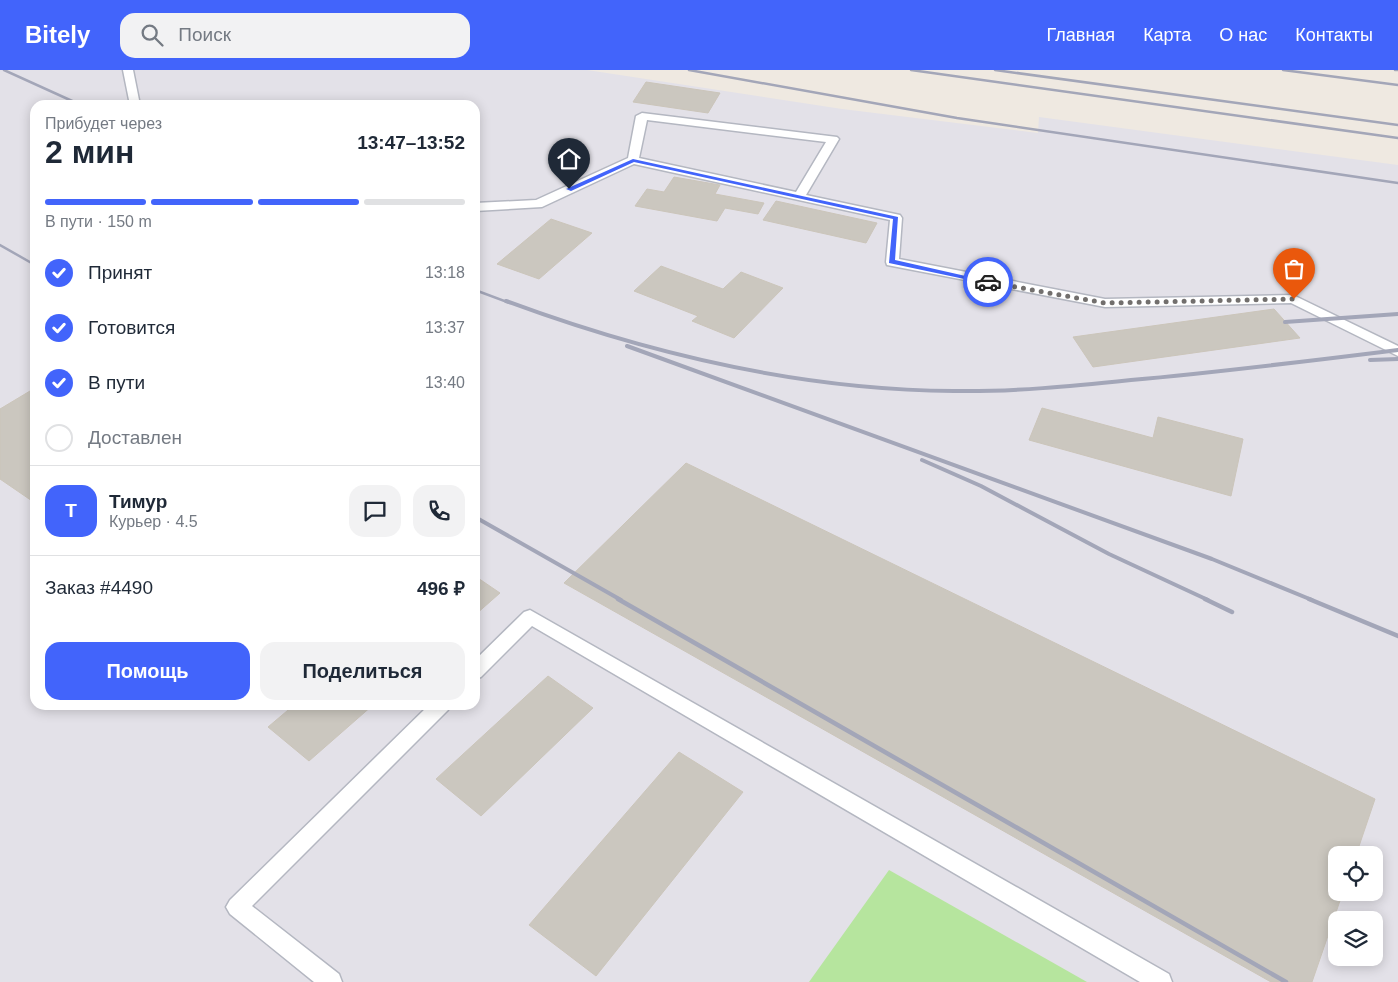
<!DOCTYPE html>
<html lang="ru">
<meta charset="utf-8">
<style>
:root{--surface:#fff;--page:#f2f2f3;--text:#1f2937;--muted:#747a83;--line:#e0e1e3;--accent:#4264fb}
body{margin:0;font-family:Arial,sans-serif;background:var(--page);color:var(--text);height:100vh;display:flex;flex-direction:column;font-size:19px;white-space:nowrap}
*{box-sizing:border-box;margin:0}
p{font-size:16px;color:var(--muted)}
.icon{flex:none;width:28px;height:28px;fill:none;stroke:currentColor;stroke-width:2;stroke-linecap:round;stroke-linejoin:round}
.map{position:relative;flex:1;overflow:hidden}
.side{position:absolute;left:30px;top:30px;width:450px;height:610px;display:flex;flex-direction:column;background:var(--surface);border-radius:15px;box-shadow:0 2px 12px #0003}
.side>*{flex:none}
.controls{position:absolute;left:1328px;top:776px;display:grid;gap:10px}
.controls a{display:grid;place-items:center;width:55px;height:55px;border-radius:10px;background:var(--surface);box-shadow:0 2px 12px #0003;font-size:25px}
.pin{position:absolute;display:grid;place-items:center;width:42px;height:42px;color:#fff;margin:-51px -21px;border-radius:50% 50% 50% 0;rotate:-45deg;box-shadow:0 0 5px #0007}
.pin .icon{rotate:45deg}
.courier{position:absolute;display:grid;place-items:center;width:50px;height:50px;margin:-25px;border:4px solid #4264fb;border-radius:50%;background:#fff;color:#222;box-shadow:0 1px 6px #0007}
.overview em{font-style:normal;font-weight:600}
.overview div{display:flex;flex-direction:column-reverse}
.overview{display:flex;align-items:center;justify-content:space-between;height:85px;padding:0 15px}
h1{font-size:32px;font-weight:600;line-height:38px}
.bar{display:grid;grid-template-columns:repeat(4,1fr);gap:8px 5px;align-content:center;height:60px;padding:0 15px}
.bar i{height:6px;border-radius:4px;background:var(--line)}
.bar .current{background:var(--accent)}
.bar p{grid-column:span 4}
.line{display:flex;align-items:center;gap:12px;padding:0 15px;border-top:1px solid var(--line)}
.line div{flex:1}
.round{display:grid;place-items:center;flex:none;width:52px;height:52px;border-radius:15px;background:var(--page)}
ol{padding:0 15px;list-style:none}
li{display:flex;align-items:center;gap:15px;height:55px}
li p{margin-inline-start:auto}
li .icon{padding:5px;border-radius:50%;background:var(--accent);color:#fff;stroke-width:4}
li:last-child{color:var(--muted)}
li i{width:28px;height:28px;border:2px solid var(--line);border-radius:50%}
.primary-button{display:flex;gap:10px;margin-top:auto;padding:10px 15px}
.primary-button a{flex:1;height:58px;border-radius:15px;background:var(--accent);color:#fff;font-size:20px;font-weight:600;line-height:58px;text-align:center}
.primary-button a+a{background:var(--page);color:var(--text)}
header{display:flex;align-items:center;gap:30px;box-sizing:border-box;height:70px;padding:0 25px;background:var(--accent);color:#fff}
header strong{font-size:24px}
nav{display:flex;gap:28px;margin-inline-start:auto;font-size:18px}
.search{width:350px;height:45px;background:var(--page);display:flex;align-items:center;gap:12px;box-sizing:border-box;padding:0 18px;border-radius:15px;color:var(--muted);font-size:19px}
.map>svg:first-child{display:block}
.industrial{fill:#e3e1e8;fill-rule:evenodd}
.green{fill:#b6e59e}
.building{fill:#cbc7bf;stroke:#cbc5ba}
.lines{fill:none;stroke-linecap:round;stroke-linejoin:round}
.lane-casing{stroke:#b4b7c1;stroke-width:3}
.lane{fill:#fff;fill-rule:evenodd}
.rail-far2{stroke:#a3a6b8;stroke-width:2.5}
.rail-far1{stroke:#a3a6b8;stroke-width:4}
.rail{stroke:#a3a6b8;stroke-width:4.5}
.route{fill:#4264fb}
.done{stroke:#726f6d;stroke-width:5;stroke-dasharray:0 9}
</style>
<header>
<strong>Bitely</strong>
<div class="search"><svg class="icon" aria-label="search" viewBox="0 0 24 24"><circle cx="10" cy="10" r="6"/><path d="M15 15l6 6"/></svg>Поиск</div>
<nav><a>Главная</a><a>Карта</a><a>О нас</a><a>Контакты</a></nav>
</header>
<div class="map">
<svg width="1398" height="912" viewBox="0 0 1398 912">
<rect width="100%" height="100%" fill="#efe9e1"/>
<path class="industrial" d="M0,0H587L842,39L1038,63L1039,47L1398,95V912H0ZM35,35H475V635H35ZM1336,785H1374V822H1336ZM1336,850H1374V888H1336Z"/>
<path class="green" d="M889,800L1087,912H809Z"/>
<path class="building" d="M646,12L720,23L708,43L633,32Z
M674,107L720,115L715,124L764,133L758,144L725,138L717,151L635,136L647,119L664,122Z
M776,131L877,153L866,173L763,150Z
M551,149L592,163L539,209L497,194Z
M661,196L723,219L741,202L783,218L734,268L692,251L698,246L634,221Z
M1274,239L1300,268L1093,297L1073,267Z
M35,318V433L0,409V339Z
M1042,338L1153,368L1158,347L1243,369L1231,426L1029,370Z
M686,393L1375,729L1356,785H1336V822H1343L1312,912H1271L564,513Z
M475,506L500,523L475,545Z
M548,606L593,638L481,746L436,709Z
M294,635H373L309,691L268,657Z
M679,682L743,722L596,906L529,855Z"/>
<g class="lines">
<g class="lane-casing">
<path id="lane" d="M123,0H133L140,35H130Z
M642,43L837,67L839,69L806,125L900,145L902,148L899,189L1105,229L1293,225L1398,276V286L1291,233L1105,237L887,195L886,192L890,150L634,94L542,137L475,141V133L536,130L628,88L636,46ZM647,50L826,72L796,122L639,88Z
M530,540L1169,904L1172,912H1140L532,556L481,607L475,609V590L524,542Z
M429,635H450L448,640L252,836L339,904L342,912H314L230,844L226,837L230,830Z"/>
</g>
<use href="#lane" class="lane"/>
<path class="rail-far2" d="M4,0L81,35
M689,0L957,48L1398,113
M911,0L1398,68
M995,0L1398,55
M1283,0L1398,15
M1395,0H1398
M0,175L35,195
M475,220L510,233"/>
<path class="rail-far1" d="M506,231C649,284 801,320 954,321C1013,322 1073,316 1131,310C1221,302 1309,291 1398,280
M1285,252L1398,244
M627,276L1212,489L1312,530
M1370,290L1398,289
M922,390L981,416L1109,484L1208,530
M475,447L621,530"/>
<path class="rail" d="M618,529L1286,912
M1205,529L1232,542
M1309,529L1398,566"/>
</g>
<path class="route" d="M633,89L898,147L895,190L992,212L988,214L889,193L893,149L634,92L571,121L566,119Z"/>
<g class="lines">
<path class="done" d="M988,212L1105,233L1294,229"/>
</g>
</svg>
<div class="controls">
<a><svg class="icon" aria-label="locate" viewBox="0 0 24 24"><circle cx="12" cy="12" r="6"/><path d="M12 2v4M12 18v4M2 12h4M18 12h4"/></svg></a>
<a><svg class="icon" aria-label="layers" viewBox="0 0 24 24"><path d="M12 4l9 5-9 5-9-5zM3 14l9 5 9-5"/></svg></a>
</div>
<div class="pin" style="left:1294px;top:229px;background:#ea580c"><svg class="icon" aria-label="bag" viewBox="0 0 24 24"><path d="M5 8h14l-1 12H6zM9 8a3 3 0 0 1 6 0"/></svg></div>
<div class="pin" style="left:569px;top:119px;background:#1f2937"><svg class="icon" aria-label="home" viewBox="0 0 24 24"><path d="M3 11l9-7 9 7M6 9v11h12V9"/></svg></div>
<div class="courier" style="left:988px;top:212px"><svg class="icon" aria-label="car" viewBox="0 0 24 24"><path d="M5 17H2v-5l4-1 3-4h7l3 4 3 1v5h-3M9 17h6M6 11h13"/><circle cx="7" cy="17" r="2"/><circle cx="17" cy="17" r="2"/></svg></div>
<section class="side">
<div class="overview"><div><h1>2 мин</h1><p>Прибудет через</p></div><em>13:47–13:52</em></div>
<div class="bar"><i class="current"></i><i class="current"></i><i class="current"></i><i></i><p>В пути · 150 m</p></div>
<ol>
<li><svg class="icon" aria-label="check" viewBox="0 0 24 24"><path d="M5 12l5 5 9-10"/></svg>Принят<p>13:18</p></li>
<li><svg class="icon" aria-label="check" viewBox="0 0 24 24"><path d="M5 12l5 5 9-10"/></svg>Готовится<p>13:37</p></li>
<li><svg class="icon" aria-label="check" viewBox="0 0 24 24"><path d="M5 12l5 5 9-10"/></svg>В пути<p>13:40</p></li>
<li><i></i>Доставлен</li>
</ol>
<div class="line" style="height:90px"><b class="round" style="background:var(--accent);color:#fff">Т</b><div><b>Тимур</b><p>Курьер · 4.5</p></div><a class="round"><svg class="icon" aria-label="chat" viewBox="0 0 24 24"><path d="M4 5h16v11H9l-5 4z"/></svg></a><a class="round"><svg class="icon" aria-label="phone" viewBox="0 0 24 24"><path d="M5 4h4l2 5-3 2q2 4 5 5l2-3 5 2v4C11 20 4 13 5 4z"/></svg></a></div>
<div class="line" style="height:65px"><div>Заказ #4490</div><b>496 ₽</b></div>
<div class="primary-button"><a>Помощь</a><a>Поделиться</a></div>
</section>
</div>
